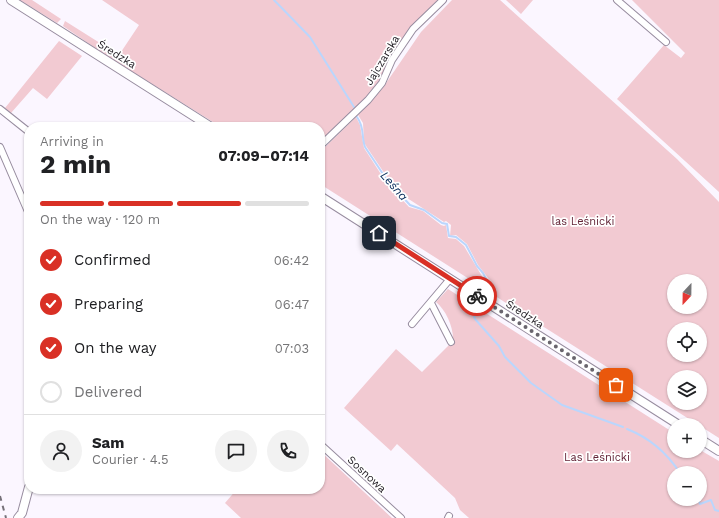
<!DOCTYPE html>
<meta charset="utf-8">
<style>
:root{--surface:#fff;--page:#f2f2f2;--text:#202124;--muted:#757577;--line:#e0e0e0;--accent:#d93025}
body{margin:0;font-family:"Work Sans",sans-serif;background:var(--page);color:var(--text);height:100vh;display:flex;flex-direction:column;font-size:15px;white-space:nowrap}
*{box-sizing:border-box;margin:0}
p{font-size:13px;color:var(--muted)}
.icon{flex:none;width:22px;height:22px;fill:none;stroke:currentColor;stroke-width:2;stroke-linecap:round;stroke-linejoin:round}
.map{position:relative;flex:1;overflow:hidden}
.drawer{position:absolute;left:24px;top:122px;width:301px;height:372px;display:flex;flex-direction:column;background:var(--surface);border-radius:16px;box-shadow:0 1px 3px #0004}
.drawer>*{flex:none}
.needle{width:26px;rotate:202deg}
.tools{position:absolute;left:667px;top:274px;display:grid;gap:8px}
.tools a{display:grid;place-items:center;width:40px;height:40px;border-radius:50%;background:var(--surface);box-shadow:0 1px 3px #0004;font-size:20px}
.pin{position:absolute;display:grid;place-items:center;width:34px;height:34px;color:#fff;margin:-17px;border-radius:8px;box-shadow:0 2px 6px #0006}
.courier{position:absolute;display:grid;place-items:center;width:40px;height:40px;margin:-20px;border:3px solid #d93025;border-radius:50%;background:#fff;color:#222;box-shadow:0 1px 5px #0007}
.headline em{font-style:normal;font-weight:700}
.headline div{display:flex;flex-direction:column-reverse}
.headline{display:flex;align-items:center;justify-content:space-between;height:68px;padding:0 16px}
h1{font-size:26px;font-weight:700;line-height:30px}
.bar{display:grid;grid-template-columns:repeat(4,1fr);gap:6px 4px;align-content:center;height:48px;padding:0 16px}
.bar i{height:5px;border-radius:3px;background:var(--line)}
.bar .current{background:var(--accent)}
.bar p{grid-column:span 4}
.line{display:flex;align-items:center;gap:10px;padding:0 16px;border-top:1px solid var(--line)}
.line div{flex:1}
.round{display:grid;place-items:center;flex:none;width:42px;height:42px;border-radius:21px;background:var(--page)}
ol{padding:0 16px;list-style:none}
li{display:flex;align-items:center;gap:12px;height:44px}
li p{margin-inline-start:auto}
li .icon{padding:4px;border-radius:50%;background:var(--accent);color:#fff;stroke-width:4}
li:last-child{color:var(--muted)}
li i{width:22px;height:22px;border:2px solid var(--line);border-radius:50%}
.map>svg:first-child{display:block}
.green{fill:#f2cad2;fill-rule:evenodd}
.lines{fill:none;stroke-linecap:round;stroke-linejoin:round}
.stream{stroke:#bad6fd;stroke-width:2}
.street-casing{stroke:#978c9f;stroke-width:8}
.secondary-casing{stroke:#978c9f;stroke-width:10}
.street{stroke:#fff;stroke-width:6}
.secondary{stroke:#fff;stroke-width:8}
.rail{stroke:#757078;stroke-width:2;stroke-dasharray:5 5;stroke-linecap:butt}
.done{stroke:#69656d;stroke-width:4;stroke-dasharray:0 7.2}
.route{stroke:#d93025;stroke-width:5}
.labels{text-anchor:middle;stroke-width:3.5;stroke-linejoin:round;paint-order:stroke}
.street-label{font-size:11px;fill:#1b171e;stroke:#fff}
.park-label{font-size:11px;fill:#622336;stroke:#fff}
.water-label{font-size:12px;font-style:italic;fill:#072b5a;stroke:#fff}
</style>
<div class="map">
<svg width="719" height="518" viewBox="0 0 719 518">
<rect width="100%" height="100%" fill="#fbf6ff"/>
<path class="green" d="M20,0H32L61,19L57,23Z
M102,0H438L411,29L380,83L367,99L320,142V127H221L104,54L63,26L65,21L119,55L139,25Z
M452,0H500L677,159L719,202V438L492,294L493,288L492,283L478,265L467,244L456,235L450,236L451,225L446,221L444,222L404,196L389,180L366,146L364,142L363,123L358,115L382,89L421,32ZM674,281H700V307H674ZM674,329H700V355H674ZM674,377H700V403H674Z
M506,0H533L521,14Z
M632,0H719V192L617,99L664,45L681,58L685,53Z
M59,41L82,56L47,99L33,88L11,113L5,108Z
M356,117L360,125L364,148L386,182L409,207L423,211L441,225L444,226L446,225L448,238L456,239L464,246L489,288L488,291L320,184V152Z
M448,289L674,433V451H700V450L719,461V518H469L460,510L455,498L397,444L391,451L344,408L396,349L422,372L453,341C454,328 446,310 436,302ZM674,473H700V499H674Z
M320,451L392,518H241L225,503L237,489H320Z"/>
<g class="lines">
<path class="stream" d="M274,0L310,37L354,107
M357,117C365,128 361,136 365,147L387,180L410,205L424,210L442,223L447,224L449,236L456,237L466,245L477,266L483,273L491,288L490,292
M481,307L474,317L475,319L499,346L505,357L531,383L555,400L562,405L623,427
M627,429C650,438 667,453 680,473
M698,499L700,504L711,500L715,510L719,511"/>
<g class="street-casing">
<path id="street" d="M617,0L666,42
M0,109L29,132
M320,146L368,100L382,83L392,60L413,29L443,0
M0,147L29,214
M431,303L451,342
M412,324L450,279
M320,444L401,518
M448,518L449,516"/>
</g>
<g class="secondary-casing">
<path id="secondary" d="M11,0L211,127
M320,196L679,425
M700,439L719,451
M18,518L22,513L29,487"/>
</g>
<use href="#street" class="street"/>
<use href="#secondary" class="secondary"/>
<path class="rail" d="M0,496L6,518"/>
</g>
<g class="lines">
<path class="done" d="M477,296L616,385"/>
<path class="route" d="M379,233L477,296"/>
</g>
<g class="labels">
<g class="street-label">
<text transform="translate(117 54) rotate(32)" y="4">Średzka</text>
<text transform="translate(382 60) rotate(-59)" y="4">Jajczarska</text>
<text transform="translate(525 314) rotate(33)" y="4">Średzka</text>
<text transform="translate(367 474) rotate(43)" y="4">Sosnowa</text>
</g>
<g class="park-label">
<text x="583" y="225">las Leśnicki</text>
<text x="597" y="461">Las Leśnicki</text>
</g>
<g class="water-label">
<text transform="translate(394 186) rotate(49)" y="4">Leśna</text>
</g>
</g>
</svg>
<div class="tools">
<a><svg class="needle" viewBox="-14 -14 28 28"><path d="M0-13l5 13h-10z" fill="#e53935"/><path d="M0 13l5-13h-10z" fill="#757577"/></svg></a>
<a><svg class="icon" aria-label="locate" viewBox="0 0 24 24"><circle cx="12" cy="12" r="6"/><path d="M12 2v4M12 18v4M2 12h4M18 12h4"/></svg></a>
<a><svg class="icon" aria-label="layers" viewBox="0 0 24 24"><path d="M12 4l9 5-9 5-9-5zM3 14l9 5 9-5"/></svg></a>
<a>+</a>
<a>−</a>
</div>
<div class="pin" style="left:616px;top:385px;background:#ea580c"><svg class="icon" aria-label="bag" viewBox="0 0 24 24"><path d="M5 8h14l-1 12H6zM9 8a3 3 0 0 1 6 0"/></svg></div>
<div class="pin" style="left:379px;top:233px;background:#1f2937"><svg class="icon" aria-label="home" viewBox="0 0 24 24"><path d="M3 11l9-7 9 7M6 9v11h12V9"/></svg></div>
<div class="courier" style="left:477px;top:296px"><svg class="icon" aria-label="bike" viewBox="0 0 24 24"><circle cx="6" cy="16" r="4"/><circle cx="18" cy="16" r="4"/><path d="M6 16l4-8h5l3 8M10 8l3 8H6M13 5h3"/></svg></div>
<section class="drawer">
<div class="headline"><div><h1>2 min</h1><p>Arriving in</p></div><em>07:09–07:14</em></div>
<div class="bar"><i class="current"></i><i class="current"></i><i class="current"></i><i></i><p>On the way · 120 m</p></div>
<ol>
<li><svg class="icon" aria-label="check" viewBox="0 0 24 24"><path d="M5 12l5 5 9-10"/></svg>Confirmed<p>06:42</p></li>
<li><svg class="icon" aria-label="check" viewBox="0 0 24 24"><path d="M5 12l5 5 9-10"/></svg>Preparing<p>06:47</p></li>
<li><svg class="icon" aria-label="check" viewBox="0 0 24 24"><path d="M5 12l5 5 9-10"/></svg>On the way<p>07:03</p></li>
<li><i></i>Delivered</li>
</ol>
<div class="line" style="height:72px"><a class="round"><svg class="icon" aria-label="person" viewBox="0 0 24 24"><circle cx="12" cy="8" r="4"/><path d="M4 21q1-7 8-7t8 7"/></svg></a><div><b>Sam</b><p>Courier · 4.5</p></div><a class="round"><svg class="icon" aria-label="chat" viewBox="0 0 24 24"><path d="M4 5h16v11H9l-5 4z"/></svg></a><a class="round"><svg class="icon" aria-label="phone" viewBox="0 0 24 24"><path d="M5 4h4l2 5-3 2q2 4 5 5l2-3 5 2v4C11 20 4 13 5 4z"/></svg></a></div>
</section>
</div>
